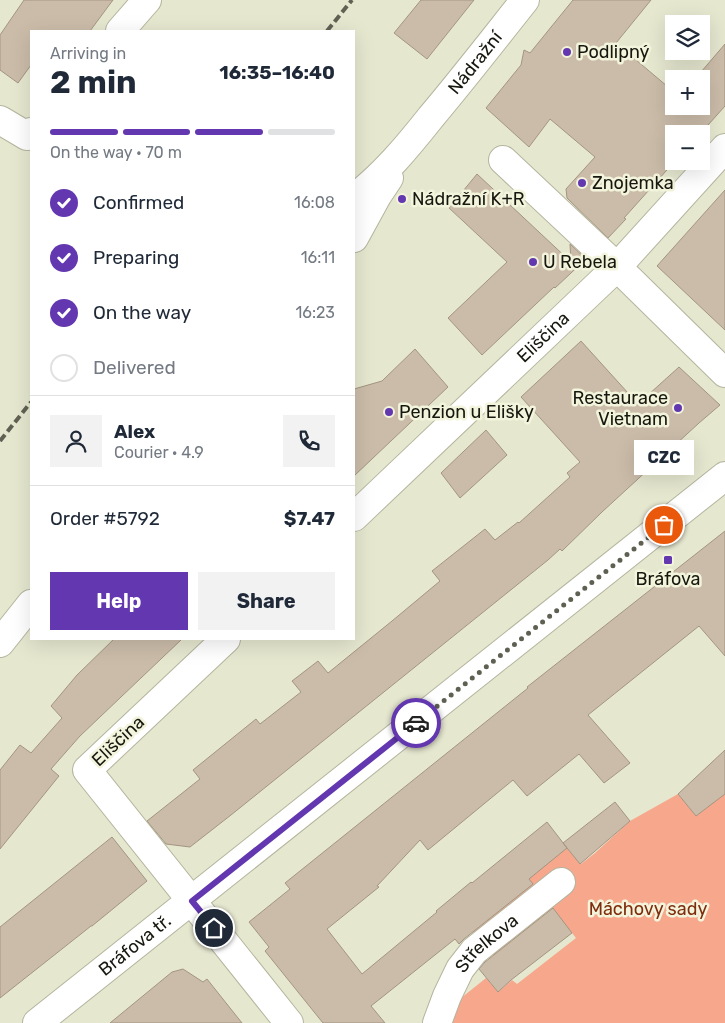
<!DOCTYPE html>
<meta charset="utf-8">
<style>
:root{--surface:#fff;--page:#f2f2f3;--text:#1f2937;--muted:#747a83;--line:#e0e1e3;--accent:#6237af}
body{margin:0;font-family:Rubik,sans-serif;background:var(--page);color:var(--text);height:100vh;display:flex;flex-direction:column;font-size:19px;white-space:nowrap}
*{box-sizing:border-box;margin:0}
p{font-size:16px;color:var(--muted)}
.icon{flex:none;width:28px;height:28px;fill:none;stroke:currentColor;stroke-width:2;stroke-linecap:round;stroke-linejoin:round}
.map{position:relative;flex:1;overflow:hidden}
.sheet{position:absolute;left:30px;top:30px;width:325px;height:610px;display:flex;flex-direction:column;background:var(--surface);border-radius:0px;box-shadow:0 5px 20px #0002}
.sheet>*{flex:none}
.buttons{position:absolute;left:665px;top:15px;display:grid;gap:10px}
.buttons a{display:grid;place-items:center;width:45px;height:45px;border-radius:0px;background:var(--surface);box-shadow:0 5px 20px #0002;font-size:25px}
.pin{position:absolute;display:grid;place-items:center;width:42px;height:42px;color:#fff;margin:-21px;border:2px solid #fff;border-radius:50%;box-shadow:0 1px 5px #0007}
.courier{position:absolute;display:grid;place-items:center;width:50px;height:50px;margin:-25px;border:4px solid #6237af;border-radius:50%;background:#fff;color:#222;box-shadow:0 1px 6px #0007}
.bubble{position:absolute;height:35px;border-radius:0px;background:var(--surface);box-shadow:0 5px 20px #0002;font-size:16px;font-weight:700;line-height:35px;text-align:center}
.head em{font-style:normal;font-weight:700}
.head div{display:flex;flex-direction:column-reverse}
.head{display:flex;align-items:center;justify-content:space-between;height:85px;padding:0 20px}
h1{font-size:32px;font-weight:700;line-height:38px}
.bar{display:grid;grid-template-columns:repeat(4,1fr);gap:8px 5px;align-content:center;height:60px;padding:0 20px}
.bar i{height:6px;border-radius:4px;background:var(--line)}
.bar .selected{background:var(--accent)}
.bar p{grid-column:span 4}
.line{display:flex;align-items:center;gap:12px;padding:0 20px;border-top:1px solid var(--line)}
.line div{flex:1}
.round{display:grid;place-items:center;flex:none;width:52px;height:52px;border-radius:0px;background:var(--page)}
ol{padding:0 20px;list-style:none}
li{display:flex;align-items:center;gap:15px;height:55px}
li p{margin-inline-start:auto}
li .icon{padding:5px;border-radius:50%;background:var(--accent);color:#fff;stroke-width:4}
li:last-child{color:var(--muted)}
li i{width:28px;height:28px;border:2px solid var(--line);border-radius:50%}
.button{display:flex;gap:10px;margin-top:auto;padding:10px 20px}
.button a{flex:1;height:58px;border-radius:0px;background:var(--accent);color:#fff;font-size:20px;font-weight:700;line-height:58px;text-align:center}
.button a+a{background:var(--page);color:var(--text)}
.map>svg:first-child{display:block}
.green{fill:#f6a78c}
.building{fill:#cbbca9;stroke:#a39582}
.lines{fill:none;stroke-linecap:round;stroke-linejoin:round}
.minor-casing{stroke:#b5b59f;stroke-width:30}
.major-casing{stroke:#b5b59f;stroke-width:30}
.minor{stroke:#fff;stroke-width:28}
.major{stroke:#fff;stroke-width:28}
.rail{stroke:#616153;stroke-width:4;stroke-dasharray:8 4;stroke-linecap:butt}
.done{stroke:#5f6052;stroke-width:5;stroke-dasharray:0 9}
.route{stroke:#6237af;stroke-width:6}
.poi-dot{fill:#6237af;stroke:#f3f4dc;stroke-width:2}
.labels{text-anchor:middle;stroke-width:5;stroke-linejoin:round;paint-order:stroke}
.poi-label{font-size:18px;fill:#17170f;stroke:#f3f4dc;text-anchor:start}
.street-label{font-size:18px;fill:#17170f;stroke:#f3f4dc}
.park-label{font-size:18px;fill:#7f2d0e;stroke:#f3f4dc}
</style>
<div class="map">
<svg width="725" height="1023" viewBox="0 0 725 1023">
<rect width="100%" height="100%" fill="#e6e7cf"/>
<path class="green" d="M725,793V1023H430L486,978L498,992L512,980L517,984L576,938L554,910L494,957L469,927L554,858L567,848L581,864L595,853L630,821L678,794L696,816Z"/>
<path class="building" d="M24,0H113L90,31H31V65L18,83L0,70V35Z
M421,0H474L427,59L394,33Z
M573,0H651L616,43L674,92V106H701V79H695L725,44V106L700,134H674V161H675L624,218L626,219L608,238L567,198L566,189L595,157L550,119L529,147L486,108L521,65L524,50L530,53Z
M477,174L571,262L570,244L586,259L555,288L554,287L482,355L448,318L507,262L449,208Z
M725,190V330L657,266Z
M581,341L638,404L679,367L720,405L699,423L602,512L562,551L560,549L548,560L231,815L190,847L166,844L147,821L200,779L193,770L256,719L260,724L301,692L292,681L318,661L328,673L392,621L440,581L432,571L485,529L495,540L518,522L519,523L570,477L567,473L580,462L521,397Z
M415,349L448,387L354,476V389L382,381Z
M486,430L507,455L460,498L441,473Z
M725,531V656L699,626L588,715L630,763L604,783L579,754L527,796L513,780L428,850L420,840L377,886L379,887L327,929L362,974L437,912L436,911L471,882L472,883L547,822L567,848L529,879L533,884L464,939L459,944L455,939L371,1006L385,1023H323L265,951L269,947L249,922L290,889L285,883L528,688L527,687Z
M114,639H182L80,736L51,769L59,776L0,849V770L20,745L31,753L62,718L51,706L77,675Z
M725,750V794L696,816L678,794Z
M615,802L630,821L580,864L563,843Z
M112,837L147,881L92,926H91L0,998V927Z
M553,908L572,933L511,980L498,992L479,969L485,962Z
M183,969L203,982L207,979L242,1023H110L172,972Z"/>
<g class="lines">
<g class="minor-casing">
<g id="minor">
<path d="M120,31L147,0"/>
<path d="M0,120L27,136L31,132"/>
<path d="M503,160L617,267L725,373"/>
<path id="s1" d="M354,198C384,175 408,146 431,117C463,79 494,39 525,0"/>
<path d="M354,238L377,196L389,178"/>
<path id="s2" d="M354,517L617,267L725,148"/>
<path d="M226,639L87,770L289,1023"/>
<path d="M0,643L31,604"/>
<path id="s3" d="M437,1023L447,996L460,969L474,951L561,882"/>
</g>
</g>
<g class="major-casing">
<g id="major">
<path id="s4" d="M37,1023L725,476"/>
</g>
</g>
<use href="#minor" class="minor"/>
<use href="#major" class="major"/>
<path class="rail" d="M327,31L352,0
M0,441L31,402"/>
</g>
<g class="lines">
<path class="done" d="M416,723L664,525"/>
<path class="route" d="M214,928L192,901L416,723"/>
</g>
<g class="poi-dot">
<circle cx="567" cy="52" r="5"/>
<circle cx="582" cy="183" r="5"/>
<circle cx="402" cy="199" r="5"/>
<circle cx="533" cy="262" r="5"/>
<circle cx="678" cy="408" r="5"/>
<circle cx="389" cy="412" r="5"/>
<rect x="663" y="555" width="10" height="10" rx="2.5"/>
</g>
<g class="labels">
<g class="poi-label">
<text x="577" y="58">Podlipný</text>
<text x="592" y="189">Znojemka</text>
<text x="412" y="205">Nádražní K+R</text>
<text x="543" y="268">U Rebela</text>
<text x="668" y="404" text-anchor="end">Restaurace<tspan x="668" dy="21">Vietnam</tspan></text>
<text x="399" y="418">Penzion u Elišky</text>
<text x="668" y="585" text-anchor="middle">Bráfova</text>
</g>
<g class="street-label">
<text dy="6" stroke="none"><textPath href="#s1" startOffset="182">Nádražní</textPath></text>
<text dy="6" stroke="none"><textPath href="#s2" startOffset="261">Eliščina</textPath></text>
<text transform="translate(118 741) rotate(-43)" y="6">Eliščina</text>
<text dy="6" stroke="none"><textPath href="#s3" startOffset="96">Střelkova</textPath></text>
<text dy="6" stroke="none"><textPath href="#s4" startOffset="125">Bráfova tř.</textPath></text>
</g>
<g class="park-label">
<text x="648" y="915">Máchovy sady</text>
</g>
</g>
</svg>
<div class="buttons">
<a><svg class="icon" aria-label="layers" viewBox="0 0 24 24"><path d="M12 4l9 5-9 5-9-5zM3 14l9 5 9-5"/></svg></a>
<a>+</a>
<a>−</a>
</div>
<div class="pin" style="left:664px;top:525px;background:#ea580c"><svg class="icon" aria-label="bag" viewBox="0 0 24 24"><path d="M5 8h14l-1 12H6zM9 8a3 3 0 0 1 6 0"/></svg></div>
<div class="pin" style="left:214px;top:928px;background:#1f2937"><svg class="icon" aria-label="home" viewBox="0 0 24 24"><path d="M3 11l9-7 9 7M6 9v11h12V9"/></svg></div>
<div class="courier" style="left:416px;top:723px"><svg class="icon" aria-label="car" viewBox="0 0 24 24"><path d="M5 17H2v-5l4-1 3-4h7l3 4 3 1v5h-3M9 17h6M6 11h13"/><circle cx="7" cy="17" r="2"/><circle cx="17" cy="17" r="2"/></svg></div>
<div class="bubble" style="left:634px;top:440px;width:60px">CZC</div>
<section class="sheet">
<div class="head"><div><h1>2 min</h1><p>Arriving in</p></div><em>16:35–16:40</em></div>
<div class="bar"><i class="selected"></i><i class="selected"></i><i class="selected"></i><i></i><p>On the way · 70 m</p></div>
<ol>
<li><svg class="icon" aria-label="check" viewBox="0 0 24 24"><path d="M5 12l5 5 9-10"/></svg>Confirmed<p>16:08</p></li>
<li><svg class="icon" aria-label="check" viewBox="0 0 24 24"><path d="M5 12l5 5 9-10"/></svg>Preparing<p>16:11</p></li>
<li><svg class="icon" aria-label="check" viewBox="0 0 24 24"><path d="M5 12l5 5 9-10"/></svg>On the way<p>16:23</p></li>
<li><i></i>Delivered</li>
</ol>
<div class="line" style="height:90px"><a class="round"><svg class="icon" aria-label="person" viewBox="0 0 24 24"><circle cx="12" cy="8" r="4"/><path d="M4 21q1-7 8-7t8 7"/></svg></a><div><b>Alex</b><p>Courier · 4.9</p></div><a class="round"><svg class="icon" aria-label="phone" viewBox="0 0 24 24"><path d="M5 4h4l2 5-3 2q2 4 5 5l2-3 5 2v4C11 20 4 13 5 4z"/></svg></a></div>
<div class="line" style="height:65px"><div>Order #5792</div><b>$7.47</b></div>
<div class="button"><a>Help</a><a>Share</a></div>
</section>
</div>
